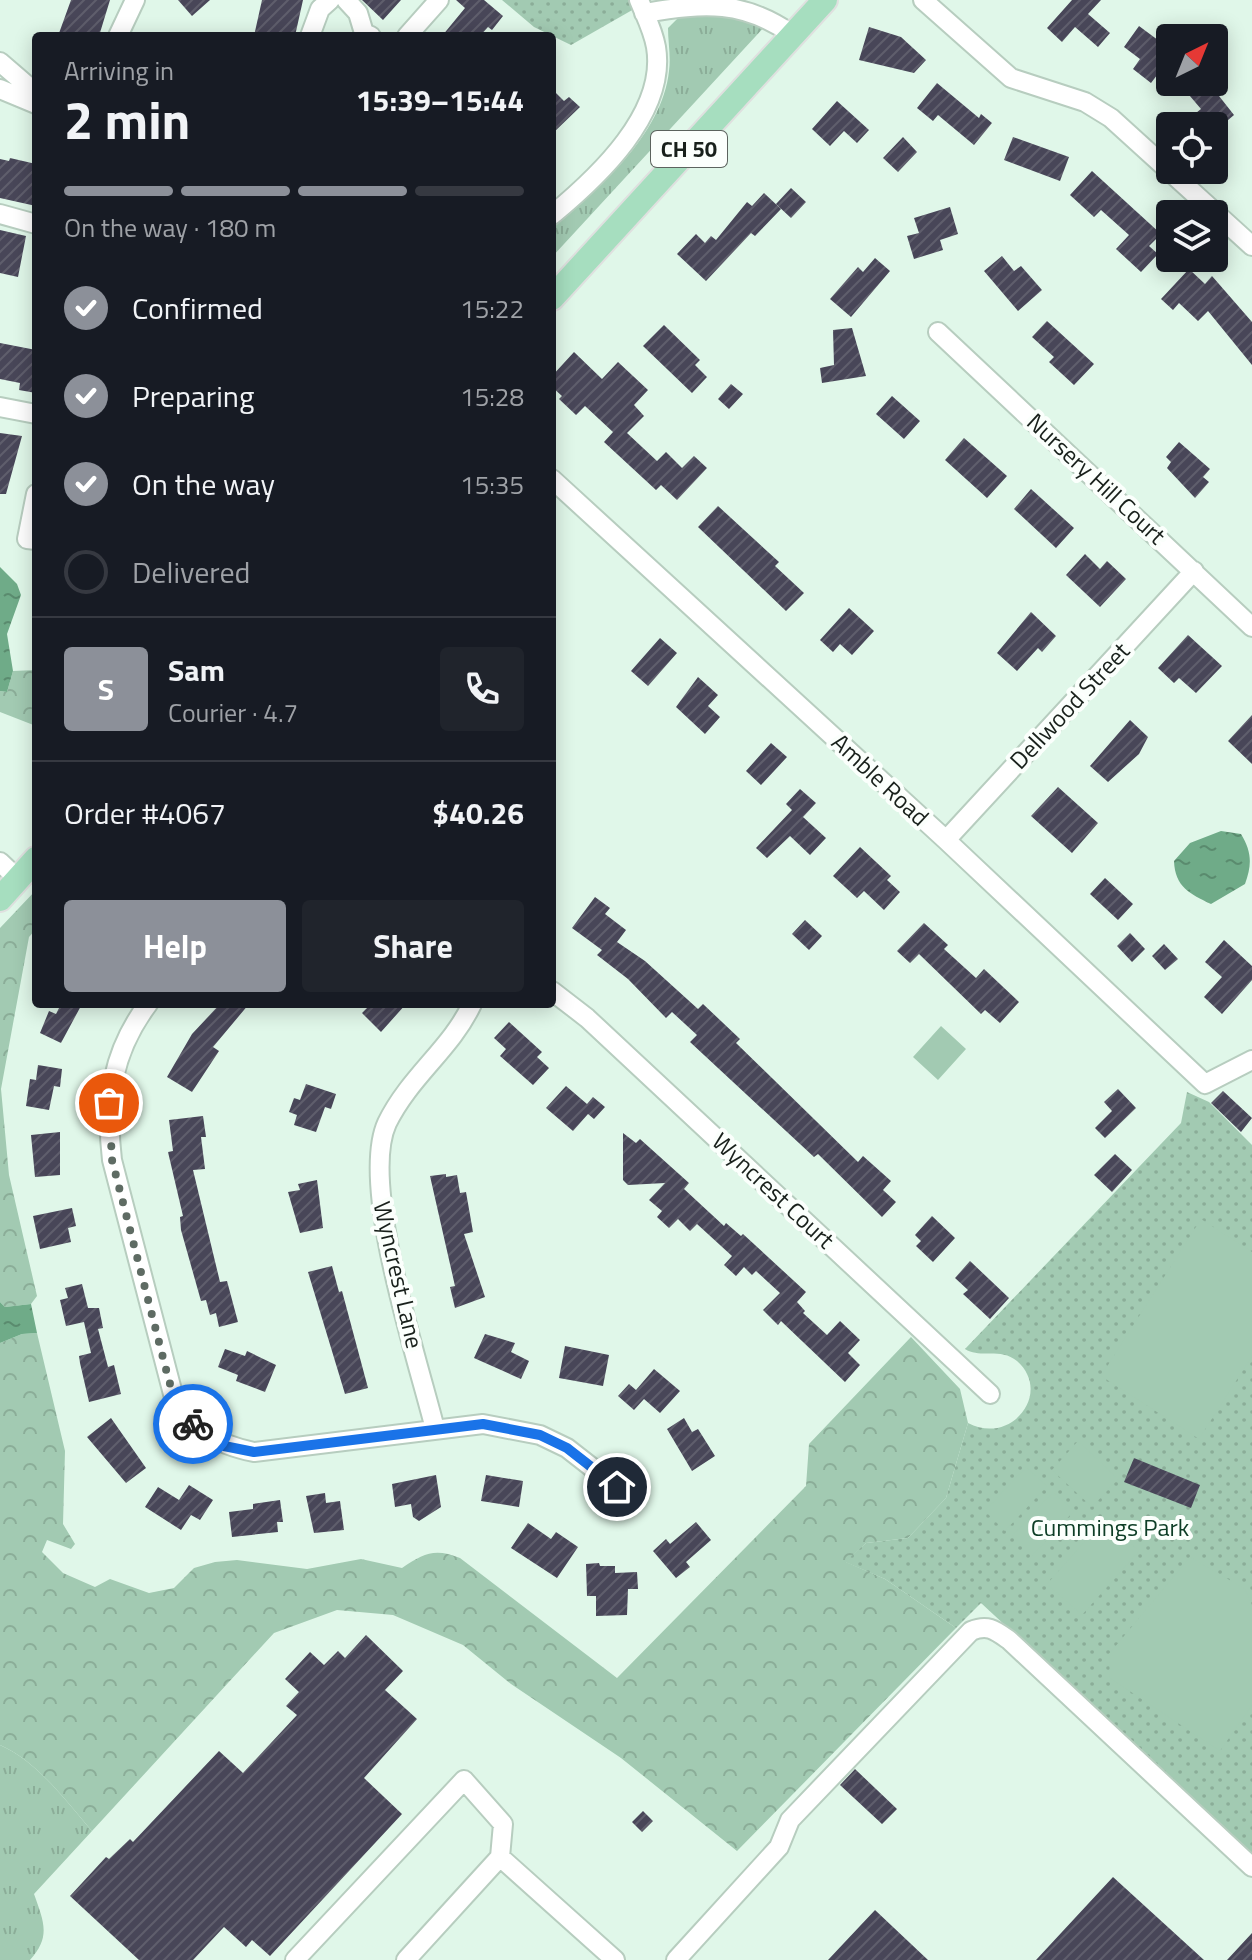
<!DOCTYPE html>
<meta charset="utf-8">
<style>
:root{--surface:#171b24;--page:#20242c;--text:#f1f3f6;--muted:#9ea1a6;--line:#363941;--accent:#8c9099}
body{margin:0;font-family:"Titillium Web",sans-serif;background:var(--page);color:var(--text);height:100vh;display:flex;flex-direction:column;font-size:30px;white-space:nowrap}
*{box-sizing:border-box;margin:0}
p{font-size:26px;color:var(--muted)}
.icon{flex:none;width:44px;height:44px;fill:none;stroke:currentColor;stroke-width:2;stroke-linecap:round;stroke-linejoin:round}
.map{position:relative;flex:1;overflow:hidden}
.panel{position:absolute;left:32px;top:32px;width:524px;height:976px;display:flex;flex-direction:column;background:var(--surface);border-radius:8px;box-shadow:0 4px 20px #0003}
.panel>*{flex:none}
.needle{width:52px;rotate:43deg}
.controls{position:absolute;left:1156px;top:24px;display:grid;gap:16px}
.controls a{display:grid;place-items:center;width:72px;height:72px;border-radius:8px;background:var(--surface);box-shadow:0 4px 20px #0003;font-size:40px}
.pin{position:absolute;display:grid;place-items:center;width:68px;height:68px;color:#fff;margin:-34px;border:4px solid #fff;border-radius:50%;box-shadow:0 2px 8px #0007}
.courier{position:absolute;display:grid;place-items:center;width:80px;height:80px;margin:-40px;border:6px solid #1a73e8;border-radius:50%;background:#fff;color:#222;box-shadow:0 2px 10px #0007}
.head em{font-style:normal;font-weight:700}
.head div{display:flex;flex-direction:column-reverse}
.head{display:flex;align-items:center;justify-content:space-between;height:136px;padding:0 32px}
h1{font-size:52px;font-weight:700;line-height:60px}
.bar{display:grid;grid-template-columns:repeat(4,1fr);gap:12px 8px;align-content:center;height:96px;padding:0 32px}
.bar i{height:10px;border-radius:6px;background:var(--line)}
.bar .on{background:var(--accent)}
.bar p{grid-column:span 4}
.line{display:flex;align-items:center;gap:20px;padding:0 32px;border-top:2px solid var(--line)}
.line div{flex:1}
.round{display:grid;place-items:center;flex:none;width:84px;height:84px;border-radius:8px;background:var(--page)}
ol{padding:0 32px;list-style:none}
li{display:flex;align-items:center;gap:24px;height:88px}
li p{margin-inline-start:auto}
li .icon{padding:8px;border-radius:50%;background:var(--accent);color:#fff;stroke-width:4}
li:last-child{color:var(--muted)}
li i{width:44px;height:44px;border:4px solid var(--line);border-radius:50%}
.button{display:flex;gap:16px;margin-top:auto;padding:16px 32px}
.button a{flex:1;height:92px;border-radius:8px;background:var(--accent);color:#fff;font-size:32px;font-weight:700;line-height:92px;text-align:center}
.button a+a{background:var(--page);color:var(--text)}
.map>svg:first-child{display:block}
.grass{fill:url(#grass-tufts)}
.forest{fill:url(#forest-crowns)}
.park{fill:url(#park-dots)}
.pitch{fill:#a2cab2}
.water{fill:url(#water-ripples)}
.building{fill:url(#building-hatch)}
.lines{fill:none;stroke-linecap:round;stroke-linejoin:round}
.minor-casing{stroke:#b7cdbf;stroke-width:22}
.major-casing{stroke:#dfe0df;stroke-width:28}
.minor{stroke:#fff;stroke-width:18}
.major{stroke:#a6debf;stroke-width:24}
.done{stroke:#5e6b63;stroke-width:8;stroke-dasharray:0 14.4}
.route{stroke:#1a73e8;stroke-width:10}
.labels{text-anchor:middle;stroke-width:8;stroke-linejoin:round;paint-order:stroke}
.shield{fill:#fbfffc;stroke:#5c635e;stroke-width:2}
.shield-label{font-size:22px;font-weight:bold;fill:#18201b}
.street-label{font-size:24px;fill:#18201b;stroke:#fbfffc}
.park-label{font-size:24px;fill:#0e3e27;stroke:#fbfffc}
</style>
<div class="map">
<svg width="1252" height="1960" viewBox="0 0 1252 1960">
<defs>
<pattern id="grass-tufts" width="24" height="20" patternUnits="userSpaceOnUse" patternTransform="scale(2)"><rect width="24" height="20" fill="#a2cab2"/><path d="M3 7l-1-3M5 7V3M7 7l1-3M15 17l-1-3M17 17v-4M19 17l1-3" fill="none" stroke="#8bad98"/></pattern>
<pattern id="forest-crowns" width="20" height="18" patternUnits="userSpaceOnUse" patternTransform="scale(2)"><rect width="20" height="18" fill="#a2cab2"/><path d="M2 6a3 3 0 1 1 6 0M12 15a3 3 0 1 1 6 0" fill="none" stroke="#8bad98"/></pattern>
<pattern id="park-dots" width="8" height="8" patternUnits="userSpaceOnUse" patternTransform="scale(2)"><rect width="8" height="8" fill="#a2cab2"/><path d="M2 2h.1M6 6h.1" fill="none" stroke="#8bad98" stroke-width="1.8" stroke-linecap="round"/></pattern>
<pattern id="water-ripples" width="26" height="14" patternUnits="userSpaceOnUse" patternTransform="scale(2)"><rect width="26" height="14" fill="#6fab88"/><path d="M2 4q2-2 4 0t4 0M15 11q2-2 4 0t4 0" fill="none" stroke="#5a8b6e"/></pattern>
<pattern id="building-hatch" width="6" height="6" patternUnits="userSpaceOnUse" patternTransform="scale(2)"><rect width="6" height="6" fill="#484658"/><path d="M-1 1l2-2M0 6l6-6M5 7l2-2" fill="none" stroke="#5f5e6c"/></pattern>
</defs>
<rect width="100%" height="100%" fill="#e0f7e9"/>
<path class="grass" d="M705,10L766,25L552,257V229C598,189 662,135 669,71C671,57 668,42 668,28L683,13Z
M0,1745C38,1762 65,1800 92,1831L34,1894C44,1922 51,1937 30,1960H0Z"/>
<path class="forest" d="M36,670V726L0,712V691L7,692L13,671Z
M36,890V929L29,937L1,1089L9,1175L37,1296L31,1304L5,1307L0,1302V928Z
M37,1333L65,1451L63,1524L75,1544L71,1549L47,1540L42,1552L63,1573L95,1587L110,1579L149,1593L174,1588L194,1568L215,1562L237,1560L307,1569L361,1559L402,1568C424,1553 435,1548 460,1558L617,1678L806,1486L809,1444L911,1337L960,1389L968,1423L946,1498L908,1538L866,1543L846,1562L885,1579L956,1628L737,1851L621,1758L511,1684L463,1645L393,1615L337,1610L274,1633L92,1831C65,1800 38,1762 0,1745V1343L22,1334Z"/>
<path class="park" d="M502,0H629L634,9L571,45L534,27Z
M1187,1092L1209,1102L1252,1145V1853L981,1603L956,1628L885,1579L845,1562L866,1543L908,1538L946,1498L968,1423C1011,1446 1053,1393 1017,1361C1000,1347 981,1359 965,1349L1181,1123Z"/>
<path class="pitch" d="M941,1026L966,1049L938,1080L913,1057Z
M1201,1219L1252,1252V1356L1199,1439L1101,1376Z
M1078,1441L1118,1479L1092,1507L1052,1470Z
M1026,1467L1047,1486L1005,1531L985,1511Z
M1053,1492L1074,1511L1032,1556L1012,1536Z
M1104,1520L1139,1551L1082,1615L1047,1584Z
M1190,1557L1245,1589L1252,1605V1705L1220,1751L1110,1678L1109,1654Z"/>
<path class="water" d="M0,567L17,584L21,595L7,634L13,671L7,692L0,691Z
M1221,831L1241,834C1252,852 1252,865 1245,884L1211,904C1190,894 1175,887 1174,861L1190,843Z
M0,1302L5,1307L31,1304L37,1333L22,1334L0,1343Z"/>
<path class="building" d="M71,0H110L99,36H58Z
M178,0H210L192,16Z
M262,0H303L295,36H254Z
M362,0H401L383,20Z
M456,0H484L503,16L492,30L488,27L480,36H442L465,8Z
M1072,0H1101L1088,14L1110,33L1098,47L1075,27L1062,42L1047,28Z
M1139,26L1170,49V58L1151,83L1133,69L1140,59L1124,47Z
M869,27L901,37L926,60L914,73L859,60Z
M1193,82H1208L1234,115L1221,126H1200L1192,116L1201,109L1184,89Z
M937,83L979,118L981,114L992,123L974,145L938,115L933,121L917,108Z
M552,89L564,101L569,97L580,107L552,134Z
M837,101L869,130L857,143L844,131L830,146L812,129Z
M903,137L917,152L898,172L883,158Z
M1013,137L1069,157L1060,181L1004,160Z
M10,158L36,164V206L0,198V159L9,161Z
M1092,171L1161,234L1149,246L1158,254L1141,272L1116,249L1129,235L1101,210L1094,217L1070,195Z
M791,188L806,202L791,218L776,204Z
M764,193L781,209L755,236L751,233L706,281L677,254L696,234L705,243L711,236L716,240L747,202L752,206Z
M950,207L958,234L940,240L943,250L914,259L907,236L919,233L914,218Z
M0,230L26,236L18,277L0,273Z
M1002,256L1014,271L1021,266L1042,290L1018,311L984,271Z
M875,258L890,271L851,317L830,299L858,267L863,272Z
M1189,269L1205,284L1212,276L1252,322V365L1208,311L1198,321L1179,303L1173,310L1161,299Z
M1047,321L1094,364L1074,385L1049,362L1054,357L1032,337Z
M664,325L700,360L695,365L707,377L692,393L643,346Z
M852,328L866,376L822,383L820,368L834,365L833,330Z
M0,343L36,350V393L19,390L20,383L0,379Z
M574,352L602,379L618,362L648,390L634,405L644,416L627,433L657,461L666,452L682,468L694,456L707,468L677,500L661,485L656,490L604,442L613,432L585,406L576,415L559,399L562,396L552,387V376Z
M731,384L743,394L729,409L718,399Z
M892,396L920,421L904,439L876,414Z
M0,433L22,436L6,494H0Z
M964,438L1007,476L987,498L945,460Z
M1179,442L1210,469L1203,477L1209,482L1195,498L1167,468L1171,462L1166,457Z
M1031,489L1074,528L1056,548L1014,509Z
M718,506L779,562L775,566L804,593L786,611L698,527Z
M1085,554L1100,569L1107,561L1126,579L1100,607L1066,575Z
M849,608L874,631L852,655L840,644L833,652L820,640Z
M1031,612L1056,636L1042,652L1038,648L1017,671L997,653Z
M1188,635L1222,666L1196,693L1179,678L1174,683L1158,668Z
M660,638L677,653L648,686L631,671Z
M698,677L718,695L708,706L720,717L705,734L676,707Z
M1252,715V764L1228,741Z
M1130,720L1148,737L1139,754L1108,782L1090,766Z
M771,743L787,757L761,785L746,771Z
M1058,787L1098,823L1072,853L1031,816Z
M800,789L816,803L803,817L826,838L810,855L790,836L767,858L756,848L792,810L786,804Z
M860,847L891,876L887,880L900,892L884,910L864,891L857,898L833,876Z
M1105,878L1133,904L1118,920L1090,894Z
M595,897L610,908L605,914L626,930L617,942L645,961L698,1009L703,1004L740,1039L736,1043L858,1162L863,1156L891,1181L883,1190L896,1202L882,1217L818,1154L814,1157L690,1042L697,1035L672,1012L666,1018L628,979L597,955L602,950L572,928Z
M805,920L822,936L809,950L792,934Z
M924,923L948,945L944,949L976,978L984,969L1019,1002L1000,1023L985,1010L981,1014L919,954L910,963L897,951Z
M1130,933L1145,949L1132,962L1117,946Z
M1224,940L1252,966V980L1222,1014L1204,997L1222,977L1205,962Z
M1164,944L1178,959L1165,970L1152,956Z
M61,1004H82L61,1043L40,1033L49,1011L56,1014Z
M220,1004H249L213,1047L219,1051L192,1092L167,1077L192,1034Z
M371,1004H406L381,1032L362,1013Z
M509,1022L542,1052L537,1057L549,1068L533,1085L500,1056L506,1049L494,1038Z
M38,1065L62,1069L60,1087L54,1086L49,1110L26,1106L30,1079L36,1080Z
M306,1084L336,1094L331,1109L325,1107L316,1132L294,1125L297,1115L289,1112L294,1098L300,1100Z
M566,1086L587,1104L593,1097L605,1107L594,1119L588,1114L573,1131L546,1108Z
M1118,1089L1136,1108L1105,1138L1095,1128L1112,1111L1104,1102Z
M1223,1091L1252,1118L1241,1132L1211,1103Z
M203,1116L206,1137H201L205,1169L193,1170L220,1282L227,1281L238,1322L219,1327L216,1313L210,1315L206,1300L201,1301L181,1230L180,1217L183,1216L168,1152L173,1151L169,1120Z
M60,1132V1175L35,1177L31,1135Z
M623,1133L636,1143L640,1139L689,1183L684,1189L724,1226L726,1223L741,1236L743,1234L806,1292L797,1302L805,1311L803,1313L827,1335L840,1321L860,1340L848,1353L860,1365L845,1382L781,1321L778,1325L763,1310L780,1293L756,1271L752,1275L744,1267L736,1276L724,1265L732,1256L697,1224L690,1231L678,1219L669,1228L657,1217L662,1211L649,1200L665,1183L628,1185L623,1180Z
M1115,1154L1132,1170L1112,1192L1094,1175Z
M446,1174V1177L457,1175L460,1193L466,1192L473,1232L464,1234L485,1297L455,1308L450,1287L455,1286L430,1176Z
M317,1180L323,1228L300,1233L288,1192L300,1190L298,1184Z
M72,1208L76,1226L68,1228L71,1242L40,1249L33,1216Z
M932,1216L955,1238L933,1262L916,1246L921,1241L915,1235Z
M970,1261L1009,1298L990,1319L963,1294L968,1290L955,1278Z
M332,1266L339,1292L342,1291L368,1388L345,1394L308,1272Z
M82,1284L88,1308H99L103,1328L98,1329L108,1367L114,1365L121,1394L89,1402L80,1363L79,1356L91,1353L84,1322L66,1326L60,1300L68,1298L65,1288Z
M485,1334L515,1343L511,1352L529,1361L521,1379L474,1358Z
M565,1346L609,1355L603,1386L559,1378Z
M225,1349L245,1356L247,1351L276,1365L265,1392L236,1381L238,1375L218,1367Z
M654,1369L680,1391L660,1413L644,1399L634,1410L618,1396L629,1384L636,1390Z
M111,1418L146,1468L126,1483L87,1437Z
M684,1418L692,1432L698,1429L715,1456L692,1471L667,1429Z
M1134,1458L1200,1485L1191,1508L1124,1482Z
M436,1475L441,1507L419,1521L413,1517L411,1504L395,1507L392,1484Z
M486,1475L523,1481L519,1507L481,1501Z
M189,1485L213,1500L200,1520L191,1515L181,1530L145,1507L158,1487L179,1500Z
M325,1493L326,1503L340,1501L344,1530L314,1533L306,1496Z
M280,1500L283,1522H277L278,1532L232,1537L229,1512L253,1509V1504Z
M696,1522L711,1540L686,1562L690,1567L676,1578L653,1551L666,1539L670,1544Z
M528,1523L551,1539L556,1532L578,1547L557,1578L511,1548Z
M599,1563L600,1566H615V1573L637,1572L638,1589H628L627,1615L596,1616V1596H587L586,1564Z
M366,1635L403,1671L385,1690L417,1719L364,1778L402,1814L270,1956L252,1940L246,1947L224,1927L193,1960H139L70,1896L106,1857L109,1859L130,1839L133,1842L219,1751L243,1773L297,1715L286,1706L299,1692L285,1679L310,1652L324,1665L338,1651L345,1658Z
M855,1769L897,1809L882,1824L840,1785Z
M643,1811L653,1821L642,1832L632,1822Z
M1113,1877L1204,1960H1036Z
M875,1910L928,1960H828Z
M1252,1933V1960H1227Z"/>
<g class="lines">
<g class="minor-casing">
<path id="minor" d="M346,0L358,13L364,33L371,36
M923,0L1011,78L1085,102L1111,118L1252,246
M644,13C706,3 743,0 793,35
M118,36L135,0
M310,36L320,9L330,0
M407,36L439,0
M0,62L36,93
M0,89L36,104
M0,214L36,224
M552,215C598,177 667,113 656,47C653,30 645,15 639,0
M938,332L1252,627
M0,407L36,414
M552,479L946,840L1205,1084L1252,1060
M36,494L27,539L36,540
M946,840L1194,571
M0,862L18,879
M552,991L587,1018L990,1394
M148,1004C112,1052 105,1101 112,1160L173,1394C192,1430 215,1444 254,1452L483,1424L540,1435L567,1448L617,1487
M435,1429C418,1360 359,1184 387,1123C410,1076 451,1049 472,1004
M500,1857L615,1960
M295,1960L464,1780L503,1824L500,1857
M406,1960L500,1857
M676,1960L779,1847L790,1820L971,1631C988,1624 995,1630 1009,1640L1252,1867"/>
</g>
<g class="major-casing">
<path id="major" d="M552,298L825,0
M0,899L36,859"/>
</g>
<use href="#minor" class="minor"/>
<use href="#major" class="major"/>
</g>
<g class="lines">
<path class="done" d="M109,1103L112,1160L168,1377L173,1394L193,1424"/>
<path class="route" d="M193,1424L224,1446L254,1452L483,1424L540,1435L567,1448L617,1487"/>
</g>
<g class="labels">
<rect class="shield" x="651" y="131" width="76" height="36" rx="6"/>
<g class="shield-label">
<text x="689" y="157">CH 50</text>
</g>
<g class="street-label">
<text transform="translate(1096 479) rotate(43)" y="8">Nursery Hill Court</text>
<text transform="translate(1070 706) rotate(-47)" y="8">Dellwood Street</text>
<text transform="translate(880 780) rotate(43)" y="8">Amble Road</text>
<text transform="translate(773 1191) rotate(43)" y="8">Wyncrest Court</text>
<text transform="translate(398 1275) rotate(77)" y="8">Wyncrest Lane</text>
</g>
<g class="park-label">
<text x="1110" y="1536">Cummings Park</text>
</g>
</g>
</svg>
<div class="controls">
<a><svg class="needle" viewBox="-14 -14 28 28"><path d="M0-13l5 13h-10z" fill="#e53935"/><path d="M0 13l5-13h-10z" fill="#9ea1a6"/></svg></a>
<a><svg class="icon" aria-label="locate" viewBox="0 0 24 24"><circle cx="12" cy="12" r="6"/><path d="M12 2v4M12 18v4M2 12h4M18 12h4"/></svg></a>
<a><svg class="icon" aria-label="layers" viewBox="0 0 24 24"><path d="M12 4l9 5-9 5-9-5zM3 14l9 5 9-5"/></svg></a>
</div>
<div class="pin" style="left:109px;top:1103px;background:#ea580c"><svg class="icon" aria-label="bag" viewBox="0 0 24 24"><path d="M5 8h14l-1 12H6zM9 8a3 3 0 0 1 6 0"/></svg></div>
<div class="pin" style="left:617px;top:1487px;background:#1f2937"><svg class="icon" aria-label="home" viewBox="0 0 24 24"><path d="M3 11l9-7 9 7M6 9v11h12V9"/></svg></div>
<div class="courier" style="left:193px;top:1424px"><svg class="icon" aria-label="bike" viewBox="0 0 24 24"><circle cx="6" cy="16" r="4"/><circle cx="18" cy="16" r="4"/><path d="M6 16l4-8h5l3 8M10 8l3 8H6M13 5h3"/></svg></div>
<section class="panel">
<div class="head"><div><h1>2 min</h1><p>Arriving in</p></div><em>15:39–15:44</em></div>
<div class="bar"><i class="on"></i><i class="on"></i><i class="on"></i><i></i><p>On the way · 180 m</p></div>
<ol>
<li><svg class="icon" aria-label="check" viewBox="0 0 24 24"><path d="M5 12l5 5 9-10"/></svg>Confirmed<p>15:22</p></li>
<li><svg class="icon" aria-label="check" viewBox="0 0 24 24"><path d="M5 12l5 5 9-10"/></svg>Preparing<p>15:28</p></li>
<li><svg class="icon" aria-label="check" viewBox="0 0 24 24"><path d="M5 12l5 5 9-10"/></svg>On the way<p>15:35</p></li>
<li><i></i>Delivered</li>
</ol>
<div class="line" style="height:144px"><b class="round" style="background:var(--accent);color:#fff">S</b><div><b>Sam</b><p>Courier · 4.7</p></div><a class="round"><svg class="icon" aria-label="phone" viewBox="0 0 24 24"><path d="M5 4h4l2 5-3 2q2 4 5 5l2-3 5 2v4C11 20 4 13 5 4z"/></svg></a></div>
<div class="line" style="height:104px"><div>Order #4067</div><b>$40.26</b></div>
<div class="button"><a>Help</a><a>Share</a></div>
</section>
</div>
